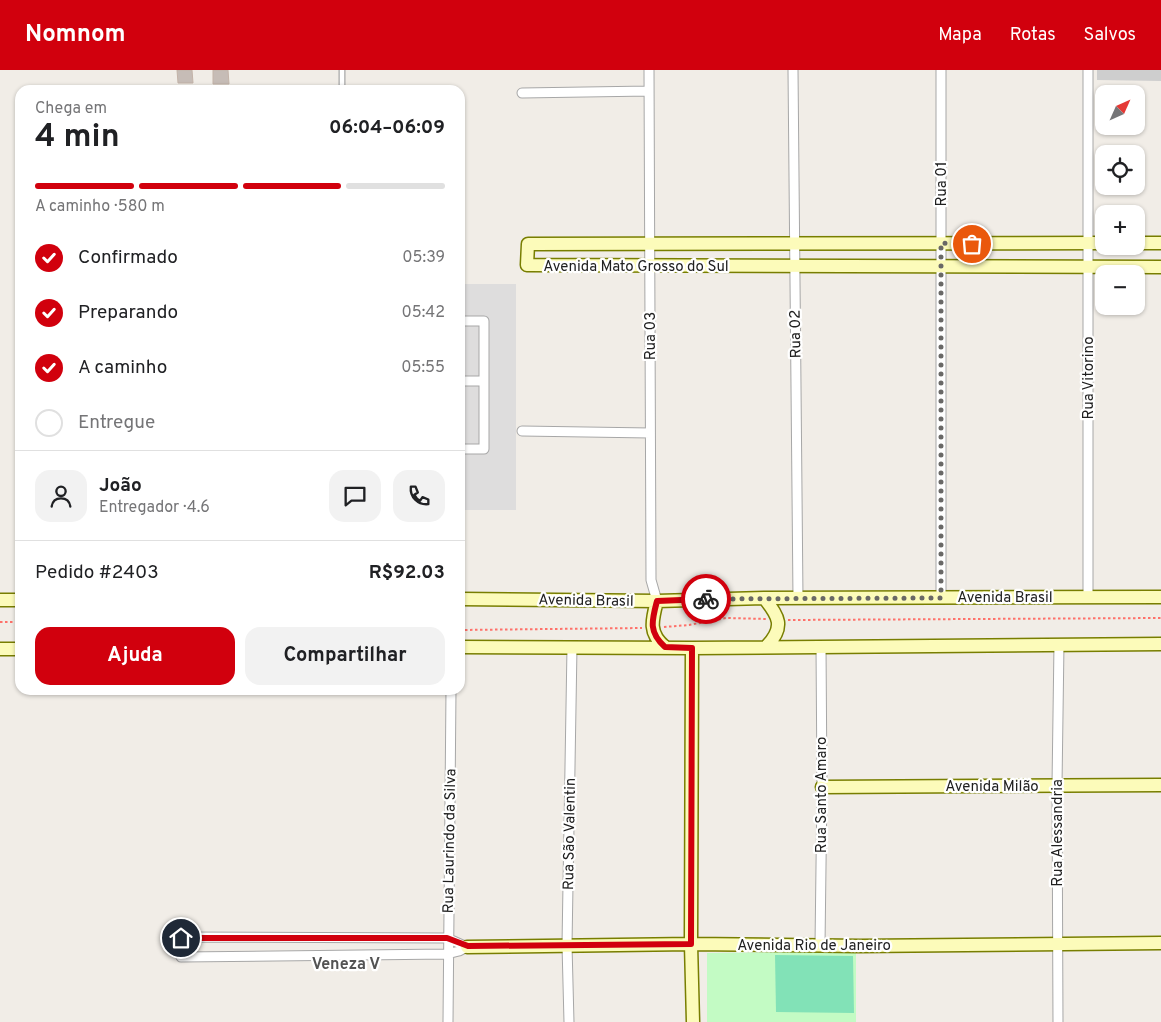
<!DOCTYPE html>
<html lang="pt">
<meta charset="utf-8">
<style>
:root{--surface:#fff;--page:#f2f2f2;--text:#202124;--muted:#757577;--line:#e0e0e0;--accent:#d1000d}
body{margin:0;font-family:Overpass,sans-serif;background:var(--page);color:var(--text);height:100vh;display:flex;flex-direction:column;font-size:19px;white-space:nowrap}
*{box-sizing:border-box;margin:0}
p{font-size:16px;color:var(--muted)}
.icon{flex:none;width:28px;height:28px;fill:none;stroke:currentColor;stroke-width:2;stroke-linecap:round;stroke-linejoin:round}
.map{position:relative;flex:1;overflow:hidden}
.sheet{position:absolute;left:15px;top:15px;width:450px;height:610px;display:flex;flex-direction:column;background:var(--surface);border-radius:15px;box-shadow:0 1px 4px #0004}
.sheet>*{flex:none}
.needle{width:32px;rotate:45deg}
.tools{position:absolute;left:1095px;top:15px;display:grid;gap:10px}
.tools a{display:grid;place-items:center;width:50px;height:50px;border-radius:10px;background:var(--surface);box-shadow:0 1px 4px #0004;font-size:25px}
.pin{position:absolute;display:grid;place-items:center;width:42px;height:42px;color:#fff;margin:-21px;border:2px solid #fff;border-radius:50%;box-shadow:0 1px 5px #0007}
.courier{position:absolute;display:grid;place-items:center;width:50px;height:50px;margin:-25px;border:4px solid #d1000d;border-radius:50%;background:#fff;color:#222;box-shadow:0 1px 6px #0007}
.overview em{font-style:normal;font-weight:700}
.overview div{display:flex;flex-direction:column-reverse}
.overview{display:flex;align-items:center;justify-content:space-between;height:85px;padding:0 20px}
h1{font-size:32px;font-weight:700;line-height:38px}
.bar{display:grid;grid-template-columns:repeat(4,1fr);gap:8px 5px;align-content:center;height:60px;padding:0 20px}
.bar i{height:6px;border-radius:4px;background:var(--line)}
.bar .on{background:var(--accent)}
.bar p{grid-column:span 4}
.line{display:flex;align-items:center;gap:12px;padding:0 20px;border-top:1px solid var(--line)}
.line div{flex:1}
.round{display:grid;place-items:center;flex:none;width:52px;height:52px;border-radius:15px;background:var(--page)}
ol{padding:0 20px;list-style:none}
li{display:flex;align-items:center;gap:15px;height:55px}
li p{margin-inline-start:auto}
li .icon{padding:5px;border-radius:50%;background:var(--accent);color:#fff;stroke-width:4}
li:last-child{color:var(--muted)}
li i{width:28px;height:28px;border:2px solid var(--line);border-radius:50%}
.primary-button{display:flex;gap:10px;margin-top:auto;padding:10px 20px}
.primary-button a{flex:1;height:58px;border-radius:15px;background:var(--accent);color:#fff;font-size:20px;font-weight:700;line-height:58px;text-align:center}
.primary-button a+a{background:var(--page);color:var(--text)}
header{display:flex;align-items:center;gap:30px;box-sizing:border-box;height:70px;padding:0 25px;background:var(--accent);color:#fff}
header strong{font-size:24px}
nav{display:flex;gap:28px;margin-inline-start:auto;font-size:18px}
.map>svg:first-child{display:block}
.residential{fill:#dedddd}
.religious{fill:#cecece}
.park{fill:#c3fbc4}
.pitch{fill:#82e2b7}
.building{fill:#c6bcb6;stroke:#c3b3a8}
.lines{fill:none;stroke-linecap:round;stroke-linejoin:round}
.lane-casing{stroke:#a7a7a7;stroke-width:7}
.street-casing{stroke:#a7a7a7;stroke-width:11}
.secondary-casing{stroke:#787e01;stroke-width:15}
.path{stroke:#fe716a;stroke-width:2;stroke-dasharray:2.5 2.5;stroke-linecap:butt}
.lane{stroke:#fff;stroke-width:4.5}
.street{stroke:#fff;stroke-width:9}
.secondary{stroke:#fcfbba;stroke-width:12}
.done{stroke:#696866;stroke-width:5;stroke-dasharray:0 9}
.route{stroke:#d1000d;stroke-width:6}
.labels{text-anchor:middle;stroke-width:4.5;stroke-linejoin:round;paint-order:stroke}
.street-label{font-size:15px;fill:#202020;stroke:#fff}
.neighbourhood-label{font-size:16px;font-weight:bold;fill:#535353;stroke:#fff}
</style>
<header>
<strong>Nomnom</strong>
<nav><a>Mapa</a><a>Rotas</a><a>Salvos</a></nav>
</header>
<div class="map">
<svg width="1161" height="952" viewBox="0 0 1161 952">
<rect width="100%" height="100%" fill="#f1ede7"/>
<path class="residential" d="M460,214H516V440H460Z"/>
<path class="religious" d="M1097,0H1161V11L1097,10Z"/>
<path class="park" d="M856,881V952H707V883Z"/>
<path class="pitch" d="M775,885L853,886L854,943L776,942Z"/>
<path class="building" d="M177,0H192L193,13H178Z
M213,0H228L229,14H213Z"/>
<g class="lines">
<g class="lane-casing">
<path id="lane" d="M342,0V20"/>
</g>
<g class="street-casing">
<path id="street" d="M649,0L651,510L657,531
M793,0L798,528
M522,23L649,21
M460,251H484V379H460
M460,311H484
M522,361L650,363
M1088,527V0
M941,528V0
M181,867L447,868L467,877L459,881L447,884L181,887Z
M820,875L822,717L821,576
M448,952L451,620
M569,952L567,875L572,577
M1058,952L1057,715L1059,574"/>
</g>
<g class="secondary-casing">
<path id="secondary" d="M1104,173L528,174L527,195L1161,197
M1136,173H1161
M764,528C779,546 785,557 767,576
M460,529L657,531L764,528L1161,527
M0,530H20
M657,531C652,550 648,563 665,577
M460,577L692,578L1161,574
M692,578L691,874L693,952
M0,579H20
M822,717L1161,715
M467,877L691,874L860,876L1161,873"/>
</g>
<path class="path" d="M788,550L1161,548
M0,552H20
M664,557L689,555L726,548L766,549
M460,560L642,558"/>
<use href="#lane" class="lane"/>
<use href="#street" class="street"/>
<use href="#secondary" class="secondary"/>
</g>
<g class="lines">
<path class="done" d="M706,529L941,528V173L972,174"/>
<path class="route" d="M181,868H447L468,876L691,874L692,578L665,577C648,562 652,550 657,531L706,529"/>
</g>
<g class="labels">
<g class="street-label">
<text transform="translate(941 114) rotate(-90)" y="5">Rua 01</text>
<text x="636" y="201">Avenida Mato Grosso do Sul</text>
<text transform="translate(795 264) rotate(-91)" y="5">Rua 02</text>
<text transform="translate(650 266) rotate(-90)" y="5">Rua 03</text>
<text transform="translate(1088 308) rotate(-90)" y="5">Rua Vitorino</text>
<text x="1005" y="532">Avenida Brasil</text>
<text transform="translate(586 530) rotate(1)" y="5">Avenida Brasil</text>
<text x="992" y="721">Avenida Milão</text>
<text transform="translate(821 725) rotate(-90)" y="5">Rua Santo Amaro</text>
<text transform="translate(1057 763) rotate(-90)" y="5">Rua Alessandria</text>
<text transform="translate(569 764) rotate(-89)" y="5">Rua São Valentin</text>
<text transform="translate(449 771) rotate(-89)" y="5">Rua Laurindo da Silva</text>
<text x="814" y="880">Avenida Rio de Janeiro</text>
</g>
<g class="neighbourhood-label">
<text x="346" y="899">Veneza V</text>
</g>
</g>
</svg>
<div class="tools">
<a><svg class="needle" viewBox="-14 -14 28 28"><path d="M0-13l5 13h-10z" fill="#e53935"/><path d="M0 13l5-13h-10z" fill="#757577"/></svg></a>
<a><svg class="icon" aria-label="locate" viewBox="0 0 24 24"><circle cx="12" cy="12" r="6"/><path d="M12 2v4M12 18v4M2 12h4M18 12h4"/></svg></a>
<a>+</a>
<a>−</a>
</div>
<div class="pin" style="left:972px;top:174px;background:#ea580c"><svg class="icon" aria-label="bag" viewBox="0 0 24 24"><path d="M5 8h14l-1 12H6zM9 8a3 3 0 0 1 6 0"/></svg></div>
<div class="pin" style="left:181px;top:868px;background:#1f2937"><svg class="icon" aria-label="home" viewBox="0 0 24 24"><path d="M3 11l9-7 9 7M6 9v11h12V9"/></svg></div>
<div class="courier" style="left:706px;top:529px"><svg class="icon" aria-label="bike" viewBox="0 0 24 24"><circle cx="6" cy="16" r="4"/><circle cx="18" cy="16" r="4"/><path d="M6 16l4-8h5l3 8M10 8l3 8H6M13 5h3"/></svg></div>
<section class="sheet">
<div class="overview"><div><h1>4 min</h1><p>Chega em</p></div><em>06:04–06:09</em></div>
<div class="bar"><i class="on"></i><i class="on"></i><i class="on"></i><i></i><p>A caminho · 580 m</p></div>
<ol>
<li><svg class="icon" aria-label="check" viewBox="0 0 24 24"><path d="M5 12l5 5 9-10"/></svg>Confirmado<p>05:39</p></li>
<li><svg class="icon" aria-label="check" viewBox="0 0 24 24"><path d="M5 12l5 5 9-10"/></svg>Preparando<p>05:42</p></li>
<li><svg class="icon" aria-label="check" viewBox="0 0 24 24"><path d="M5 12l5 5 9-10"/></svg>A caminho<p>05:55</p></li>
<li><i></i>Entregue</li>
</ol>
<div class="line" style="height:90px"><a class="round"><svg class="icon" aria-label="person" viewBox="0 0 24 24"><circle cx="12" cy="8" r="4"/><path d="M4 21q1-7 8-7t8 7"/></svg></a><div><b>João</b><p>Entregador · 4.6</p></div><a class="round"><svg class="icon" aria-label="chat" viewBox="0 0 24 24"><path d="M4 5h16v11H9l-5 4z"/></svg></a><a class="round"><svg class="icon" aria-label="phone" viewBox="0 0 24 24"><path d="M5 4h4l2 5-3 2q2 4 5 5l2-3 5 2v4C11 20 4 13 5 4z"/></svg></a></div>
<div class="line" style="height:65px"><div>Pedido #2403</div><b>R$92.03</b></div>
<div class="primary-button"><a>Ajuda</a><a>Compartilhar</a></div>
</section>
</div>
